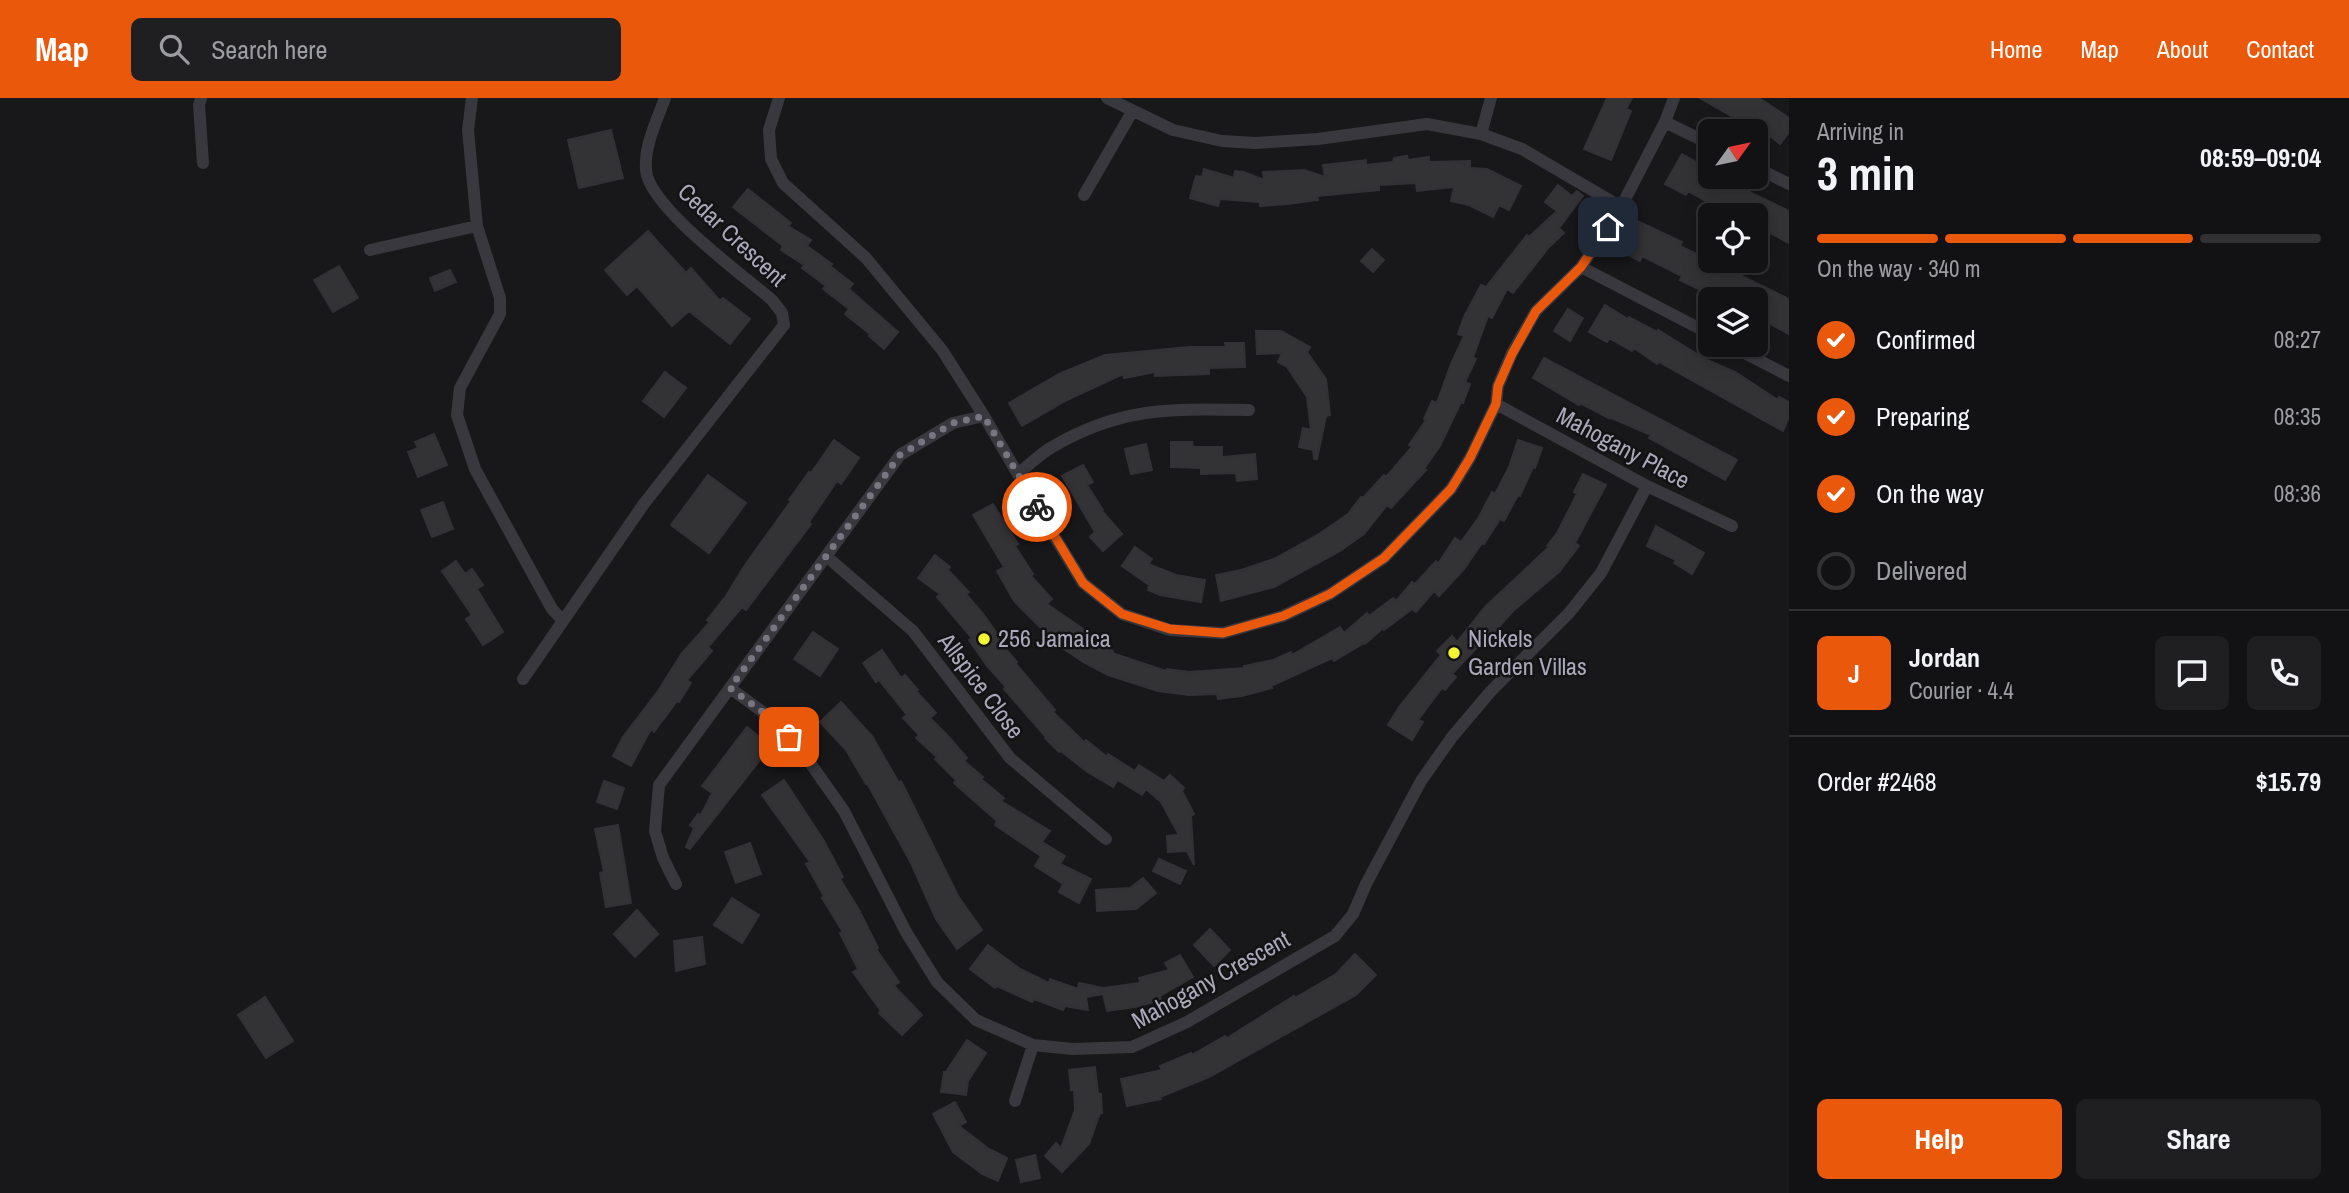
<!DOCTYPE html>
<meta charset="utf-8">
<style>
:root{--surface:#121113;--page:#1f1f21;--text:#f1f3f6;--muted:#9c9da0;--line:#313133;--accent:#ea580c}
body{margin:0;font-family:"Archivo Narrow",sans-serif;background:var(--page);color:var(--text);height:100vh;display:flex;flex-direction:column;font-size:26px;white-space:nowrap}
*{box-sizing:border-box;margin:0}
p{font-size:23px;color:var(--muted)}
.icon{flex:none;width:38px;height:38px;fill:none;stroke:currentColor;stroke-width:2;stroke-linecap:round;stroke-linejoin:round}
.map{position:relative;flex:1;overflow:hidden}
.details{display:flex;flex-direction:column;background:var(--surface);width:560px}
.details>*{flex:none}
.needle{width:46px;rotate:57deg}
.fabs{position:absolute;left:1698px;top:21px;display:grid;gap:14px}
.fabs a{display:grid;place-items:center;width:70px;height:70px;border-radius:10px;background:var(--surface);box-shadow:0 4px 18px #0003,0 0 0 2px var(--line);font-size:35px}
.pin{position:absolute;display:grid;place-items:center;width:60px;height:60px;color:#fff;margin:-30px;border-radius:14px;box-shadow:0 4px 10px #0006}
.courier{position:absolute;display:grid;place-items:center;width:70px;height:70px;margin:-35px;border:5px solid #ea580c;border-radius:50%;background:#fff;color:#222;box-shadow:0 2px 9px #0007}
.overview em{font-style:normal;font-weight:700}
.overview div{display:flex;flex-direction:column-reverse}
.overview{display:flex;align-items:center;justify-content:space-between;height:119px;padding:0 28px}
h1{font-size:46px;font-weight:700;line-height:52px}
.bar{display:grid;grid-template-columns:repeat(4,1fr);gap:10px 7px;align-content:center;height:84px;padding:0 28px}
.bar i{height:9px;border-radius:5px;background:var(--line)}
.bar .current{background:var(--accent)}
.bar p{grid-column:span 4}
.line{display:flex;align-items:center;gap:18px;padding:0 28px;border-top:2px solid var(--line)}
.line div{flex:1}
.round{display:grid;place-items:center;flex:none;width:74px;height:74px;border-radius:10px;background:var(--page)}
ol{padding:0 28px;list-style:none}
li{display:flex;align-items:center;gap:21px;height:77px}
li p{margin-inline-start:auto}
li .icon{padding:7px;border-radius:50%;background:var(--accent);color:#fff;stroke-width:4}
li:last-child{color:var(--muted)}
li i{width:38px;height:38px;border:4px solid var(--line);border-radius:50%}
.action{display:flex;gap:14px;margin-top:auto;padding:14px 28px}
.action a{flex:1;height:80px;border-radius:10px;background:var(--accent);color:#fff;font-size:28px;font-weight:700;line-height:80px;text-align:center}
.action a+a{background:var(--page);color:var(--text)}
header{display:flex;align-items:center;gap:42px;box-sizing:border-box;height:98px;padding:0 35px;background:var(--accent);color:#fff}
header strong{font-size:33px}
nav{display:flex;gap:38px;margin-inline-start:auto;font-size:24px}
.search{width:490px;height:63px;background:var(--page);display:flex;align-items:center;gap:18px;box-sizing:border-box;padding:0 24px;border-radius:10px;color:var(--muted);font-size:26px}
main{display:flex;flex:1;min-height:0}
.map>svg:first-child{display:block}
.building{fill:#333235;stroke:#333135;stroke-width:2}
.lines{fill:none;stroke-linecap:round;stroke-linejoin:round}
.street{stroke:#39383e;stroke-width:12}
.done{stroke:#777681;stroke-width:7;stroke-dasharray:0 12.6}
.route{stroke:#ea580c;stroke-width:9}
.poi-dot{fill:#f4f335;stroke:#131214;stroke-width:2.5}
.labels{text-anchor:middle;stroke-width:5;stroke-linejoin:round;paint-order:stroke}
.street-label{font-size:24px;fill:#aaa9b9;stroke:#131214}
.poi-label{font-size:24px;fill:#aaa9b9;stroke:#131214;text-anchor:start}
</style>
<header>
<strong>Map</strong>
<div class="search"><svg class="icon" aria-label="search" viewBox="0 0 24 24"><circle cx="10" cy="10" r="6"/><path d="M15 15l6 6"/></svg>Search here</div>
<nav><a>Home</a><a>Map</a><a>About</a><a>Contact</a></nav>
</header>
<main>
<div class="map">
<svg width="1789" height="1095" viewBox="0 0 1789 1095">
<rect width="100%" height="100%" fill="#181719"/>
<path class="building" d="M1607,0H1632L1626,11L1631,13L1611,62L1584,51Z
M1700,0H1759L1789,20V34L1780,46L1761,31L1759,34Z
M611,32L623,80L579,90L568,42Z
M1682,56L1710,72V79H1718L1789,113V145L1755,127V117H1730L1688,93L1686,97L1665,86Z
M1407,58L1408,62L1429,59V64L1470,63V70L1487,71L1521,88L1509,112L1499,107L1493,119L1469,107L1451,103L1454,89L1417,93L1416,85L1379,87V92L1317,98L1318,102L1288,106L1260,108V104L1220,101L1218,108L1190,100L1196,78L1202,79L1204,71L1234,80L1235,73L1244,74L1264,82L1263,74L1304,72L1325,79L1323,67L1366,62V67L1393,64L1394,60Z
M1558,87L1572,98L1577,93L1583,98L1559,130L1564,135L1549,149L1513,195L1507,191L1492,220L1488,218L1473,259L1476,261L1465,284L1470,286L1463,305L1461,304L1440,348L1424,371L1426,372L1391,410L1387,407L1364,436L1340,453L1274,489L1221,503L1216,477L1241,472L1274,461L1319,436L1348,416L1361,399L1363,400L1384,377L1386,379L1412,349L1409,347L1426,322L1424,321L1432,303L1437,305L1451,266L1464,238L1458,236L1464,219L1481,187L1486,189L1527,137L1529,139L1557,113L1545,104Z
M748,91L791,125L788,128L811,142L807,148L832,166L830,168L853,186L849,191L898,234L884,251L869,238L870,236L845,216L849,211L823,191L826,188L802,170L804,167L781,152L783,148L733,109Z
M1637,123L1682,144L1680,148L1789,201V236L1755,218V201H1719L1680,182L1682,178L1642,158L1640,163L1622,154Z
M648,133L686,175L691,170L720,203L723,200L750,221L730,246L689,213L672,228L637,188L627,197L605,172Z
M1372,151L1384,162L1373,174L1361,163Z
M339,168L358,200L333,214L314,182Z
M450,172L456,184L435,193L430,180Z
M1605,207L1628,221L1629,219L1657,234L1658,232L1707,262L1735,274L1778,302L1779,299L1789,304V319L1783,333L1659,264L1657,266L1634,250L1632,253L1609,240L1607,244L1589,234Z
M1568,211L1583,220L1570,243L1554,233Z
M1256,233H1281L1310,249L1307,254L1326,281L1330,317L1326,318L1317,361H1314L1313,352L1299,349L1303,330L1311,332L1307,299L1287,269L1278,264L1282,255L1257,256Z
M1225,245H1244L1245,269L1209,270V276L1155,278V274L1124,280L1123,276L1067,302L1022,328L1009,305L1059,276L1105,257L1189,249H1226Z
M1544,260L1737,362L1725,382L1649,340L1651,337L1609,319V320L1580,305L1579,307L1533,280Z
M665,274L686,290L664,319L643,303Z
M434,336L447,367L418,379L408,354L418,350L415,344Z
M834,342L859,360L841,386L837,383L809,424L811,426L746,512L742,509L708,549L712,553L687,582L691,585L679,604L677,603L654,634L651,631L631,668L613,658L623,639L658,593L682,555L710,524L707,522L726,498L745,467L791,403L789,402L809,374L811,375Z
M1518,342L1542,350L1535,370L1533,369L1520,398L1518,397L1504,423L1500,421L1484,446L1482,445L1464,471L1439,498L1434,493L1416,514L1412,511L1384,532L1383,530L1365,546L1364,545L1334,563L1332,560L1271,588L1272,590L1242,598L1218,601L1217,596L1189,597L1158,593L1108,577L1083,564L1058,547L1014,503L997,473L1004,469L973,417L993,406L1018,446L1015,448L1033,476L1031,478L1052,501L1047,506L1092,537L1090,541L1113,553L1112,555L1166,573L1167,571L1189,574L1244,570V568L1273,562L1291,554L1292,557L1340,529L1344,535L1367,515L1369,518L1393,500L1396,503L1412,484L1415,486L1436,463L1438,466L1455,440L1461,444L1479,419L1492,394L1495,396L1509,369Z
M1171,344H1192L1193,349H1222V359L1255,356L1257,381L1237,383L1236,375L1201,376V370L1171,369Z
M1146,346L1152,372L1131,376L1125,351Z
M1083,367L1093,384L1087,387L1103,412L1102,413L1122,436L1103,453L1090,439L1095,434L1062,378Z
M1583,376L1606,387L1575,445L1579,448L1559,474L1513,513L1482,548L1480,546L1452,576L1456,579L1445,592L1442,590L1418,622L1423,624L1412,642L1388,627L1399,609L1441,557L1437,553L1452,538L1457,544L1485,509L1549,449L1547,448L1557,435L1577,396L1574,394Z
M708,377L746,405L709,455L671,427Z
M443,404L453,431L432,439L421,412Z
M1656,428L1704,455L1692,476L1674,465L1676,462L1647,448Z
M1135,449L1152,461L1148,466L1176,477L1205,482L1201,504L1160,497L1148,492L1149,487L1122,468Z
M935,457L950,469L948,472L969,494L966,496L984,517L1000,540L998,542L1017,564L1016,566L1055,612L1053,614L1084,644L1086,642L1107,659L1108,656L1135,673L1139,667L1164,683L1170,677L1184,690L1182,693L1194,716L1191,718L1194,767L1187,753L1168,754L1167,738L1179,737L1161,704L1146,691L1142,697L1118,682L1113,689L1086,673L1061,653L1059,654L1045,640L1046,639L1004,591L1006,589L987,568L969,542L972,540L937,499L940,496L918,480Z
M456,463L465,476L472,471L483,487L477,491L503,534L483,547L466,521L472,517L442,473Z
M813,534L838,551L820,578L794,561Z
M882,552L901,580L905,577L918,592L916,593L936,615L930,620L948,638L967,660L964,663L983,679L981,681L1004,700L1001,703L1050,733L1042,744L1065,758L1060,766L1091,781L1079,805L1059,794L1063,786L1035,768L1041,758L995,727L997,723L954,685L956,682L935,661L937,659L916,640L919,637L903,620L907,617L879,582L876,584L863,565Z
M841,604L872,638L899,685L901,683L958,798L982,832L957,851L936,821L911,765L867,685L866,686L846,652L820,624Z
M747,629L771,648L690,751L686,749L694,730L690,727L698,716L701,717L712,695L702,688Z
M784,682L824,743L843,779L840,781L859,812L878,850L876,851L899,884L894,888L922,917L902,937L879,915L881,913L853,874L858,871L840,835L843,834L822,800L824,798L806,766L810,764L762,697Z
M604,683L624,690L617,711L597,704Z
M618,727L631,805L606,809L600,775L604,774L595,731Z
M750,745L761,776L736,785L725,754Z
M1159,761L1186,773L1180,786L1153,773Z
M1143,780L1156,795L1136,811L1097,813L1096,792L1130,790Z
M732,800L759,817L742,845L714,827Z
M637,812L658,836L635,859L614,836Z
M1210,831L1230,852L1214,868L1194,847Z
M702,839L705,866L676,873L674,843Z
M988,847L1020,871L1049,885L1050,881L1078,891L1079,885L1103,890L1140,885L1139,880L1169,872L1165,865L1180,857L1193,879L1160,898L1161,902L1135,909L1107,913L1103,896L1086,899L1088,912L1065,908L1063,912L1034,901L1032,904L997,888L995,890L970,871Z
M1355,856L1376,877L1356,897L1209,979L1160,999L1161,1001L1127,1008L1121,981L1162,972L1160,968L1191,955L1192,957L1225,938L1227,940L1294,898L1295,900L1336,876Z
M265,899L293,943L266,960L238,917Z
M967,942L986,955L968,983L966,997L941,994L944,974H946Z
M1095,969L1098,996H1101L1102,1015H1100L1089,1046L1062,1074L1045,1058L1056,1045L1061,1050L1075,1012L1074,992H1071L1069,972Z
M955,1004L966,1024L959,1028L989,1051L1007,1060L998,1083L982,1076L953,1054L933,1016Z
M1035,1057L1040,1080L1021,1084L1016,1062Z"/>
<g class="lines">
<path class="street" d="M201,0L199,7L203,65
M472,0L468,32L477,128L500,200V216L460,290L457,317L475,371L552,511L563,523
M779,0L769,32L771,61L783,85L866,160L942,252L984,318L1048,428L1083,485L1122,516L1170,532L1223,535L1283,518L1330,496L1384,460L1451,391L1470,360L1496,306L1498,288L1512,255L1536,213L1581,169L1621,109L1665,24L1674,0
M1107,0L1173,32L1222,43L1255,45L1318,41L1427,26L1481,36L1522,51L1621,109
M1665,24L1710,46
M1481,36L1491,0
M1755,69L1789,86
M1084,97L1132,14
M370,152L477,128
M1581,169L1710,236
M1729,247L1789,278
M1496,306L1647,388L1732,428
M1019,375C1029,367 1040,356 1052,349C1122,308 1171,311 1249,312
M826,458L913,533L1010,660L1106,741
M523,581L643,407L784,227L782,215L772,202C744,178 648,108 646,72C644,48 657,22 665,0
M730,590L771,620L806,659L844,713L906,834L937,884L976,922L1033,947L1073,951L1132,949L1187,924L1335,838L1353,816L1366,786L1421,683L1452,639L1491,593L1569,515L1601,475L1647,388
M676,786L663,760L655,733L659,687L900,357L953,325L984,318
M1015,1003L1033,947"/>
</g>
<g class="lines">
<path class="done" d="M789,639L771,620L730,590L900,357L953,325L984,318L1037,409"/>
<path class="route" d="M1037,409L1083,485L1122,516L1170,531L1223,535L1283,518L1330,496L1384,460L1451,391L1470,360L1496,306L1498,288L1512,256L1536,213L1581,169L1608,129"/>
</g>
<g class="poi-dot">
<circle cx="984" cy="541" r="7"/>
<circle cx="1454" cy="555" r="7"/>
</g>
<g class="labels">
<g class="street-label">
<text transform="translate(732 137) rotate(43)" y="8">Cedar Crescent</text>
<text transform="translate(1623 350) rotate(28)" y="8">Mahogany Place</text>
<text transform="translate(981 588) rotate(53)" y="8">Allspice Close</text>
<text transform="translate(1211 882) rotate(-29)" y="8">Mahogany Crescent</text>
</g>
<g class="poi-label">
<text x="998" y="549">256 Jamaica</text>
<text x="1468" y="549">Nickels<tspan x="1468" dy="28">Garden Villas</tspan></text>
</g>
</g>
</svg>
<div class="fabs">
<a><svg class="needle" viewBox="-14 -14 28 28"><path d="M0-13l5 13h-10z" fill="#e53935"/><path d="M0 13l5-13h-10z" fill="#9c9da0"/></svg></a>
<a><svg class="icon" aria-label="locate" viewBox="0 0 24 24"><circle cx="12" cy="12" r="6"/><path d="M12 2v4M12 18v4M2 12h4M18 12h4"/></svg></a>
<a><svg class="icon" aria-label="layers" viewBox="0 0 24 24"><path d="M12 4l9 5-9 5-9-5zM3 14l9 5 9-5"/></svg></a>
</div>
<div class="pin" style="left:789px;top:639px;background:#ea580c"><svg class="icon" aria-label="bag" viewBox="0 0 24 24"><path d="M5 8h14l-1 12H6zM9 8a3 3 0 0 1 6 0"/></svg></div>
<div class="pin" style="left:1608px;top:129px;background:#1f2937"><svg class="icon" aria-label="home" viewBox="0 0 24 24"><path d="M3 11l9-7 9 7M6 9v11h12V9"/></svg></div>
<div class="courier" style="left:1037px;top:409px"><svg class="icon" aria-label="bike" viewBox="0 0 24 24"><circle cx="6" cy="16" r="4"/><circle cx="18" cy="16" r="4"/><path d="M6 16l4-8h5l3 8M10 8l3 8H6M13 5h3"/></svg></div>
</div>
<section class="details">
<div class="overview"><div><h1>3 min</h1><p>Arriving in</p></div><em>08:59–09:04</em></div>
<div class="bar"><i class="current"></i><i class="current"></i><i class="current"></i><i></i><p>On the way · 340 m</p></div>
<ol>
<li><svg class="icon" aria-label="check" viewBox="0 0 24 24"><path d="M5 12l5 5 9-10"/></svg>Confirmed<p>08:27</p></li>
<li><svg class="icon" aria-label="check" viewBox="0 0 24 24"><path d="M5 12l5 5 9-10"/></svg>Preparing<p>08:35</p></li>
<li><svg class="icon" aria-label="check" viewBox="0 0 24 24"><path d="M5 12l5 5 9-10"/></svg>On the way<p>08:36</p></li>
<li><i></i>Delivered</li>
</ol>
<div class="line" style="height:126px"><b class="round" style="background:var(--accent);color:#fff">J</b><div><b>Jordan</b><p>Courier · 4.4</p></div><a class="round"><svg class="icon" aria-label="chat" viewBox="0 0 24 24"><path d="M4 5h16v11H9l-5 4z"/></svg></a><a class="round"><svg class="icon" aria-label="phone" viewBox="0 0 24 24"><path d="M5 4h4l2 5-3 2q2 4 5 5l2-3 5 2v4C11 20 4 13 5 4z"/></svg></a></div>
<div class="line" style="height:91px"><div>Order #2468</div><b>$15.79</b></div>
<div class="action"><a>Help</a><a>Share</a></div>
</section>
</main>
